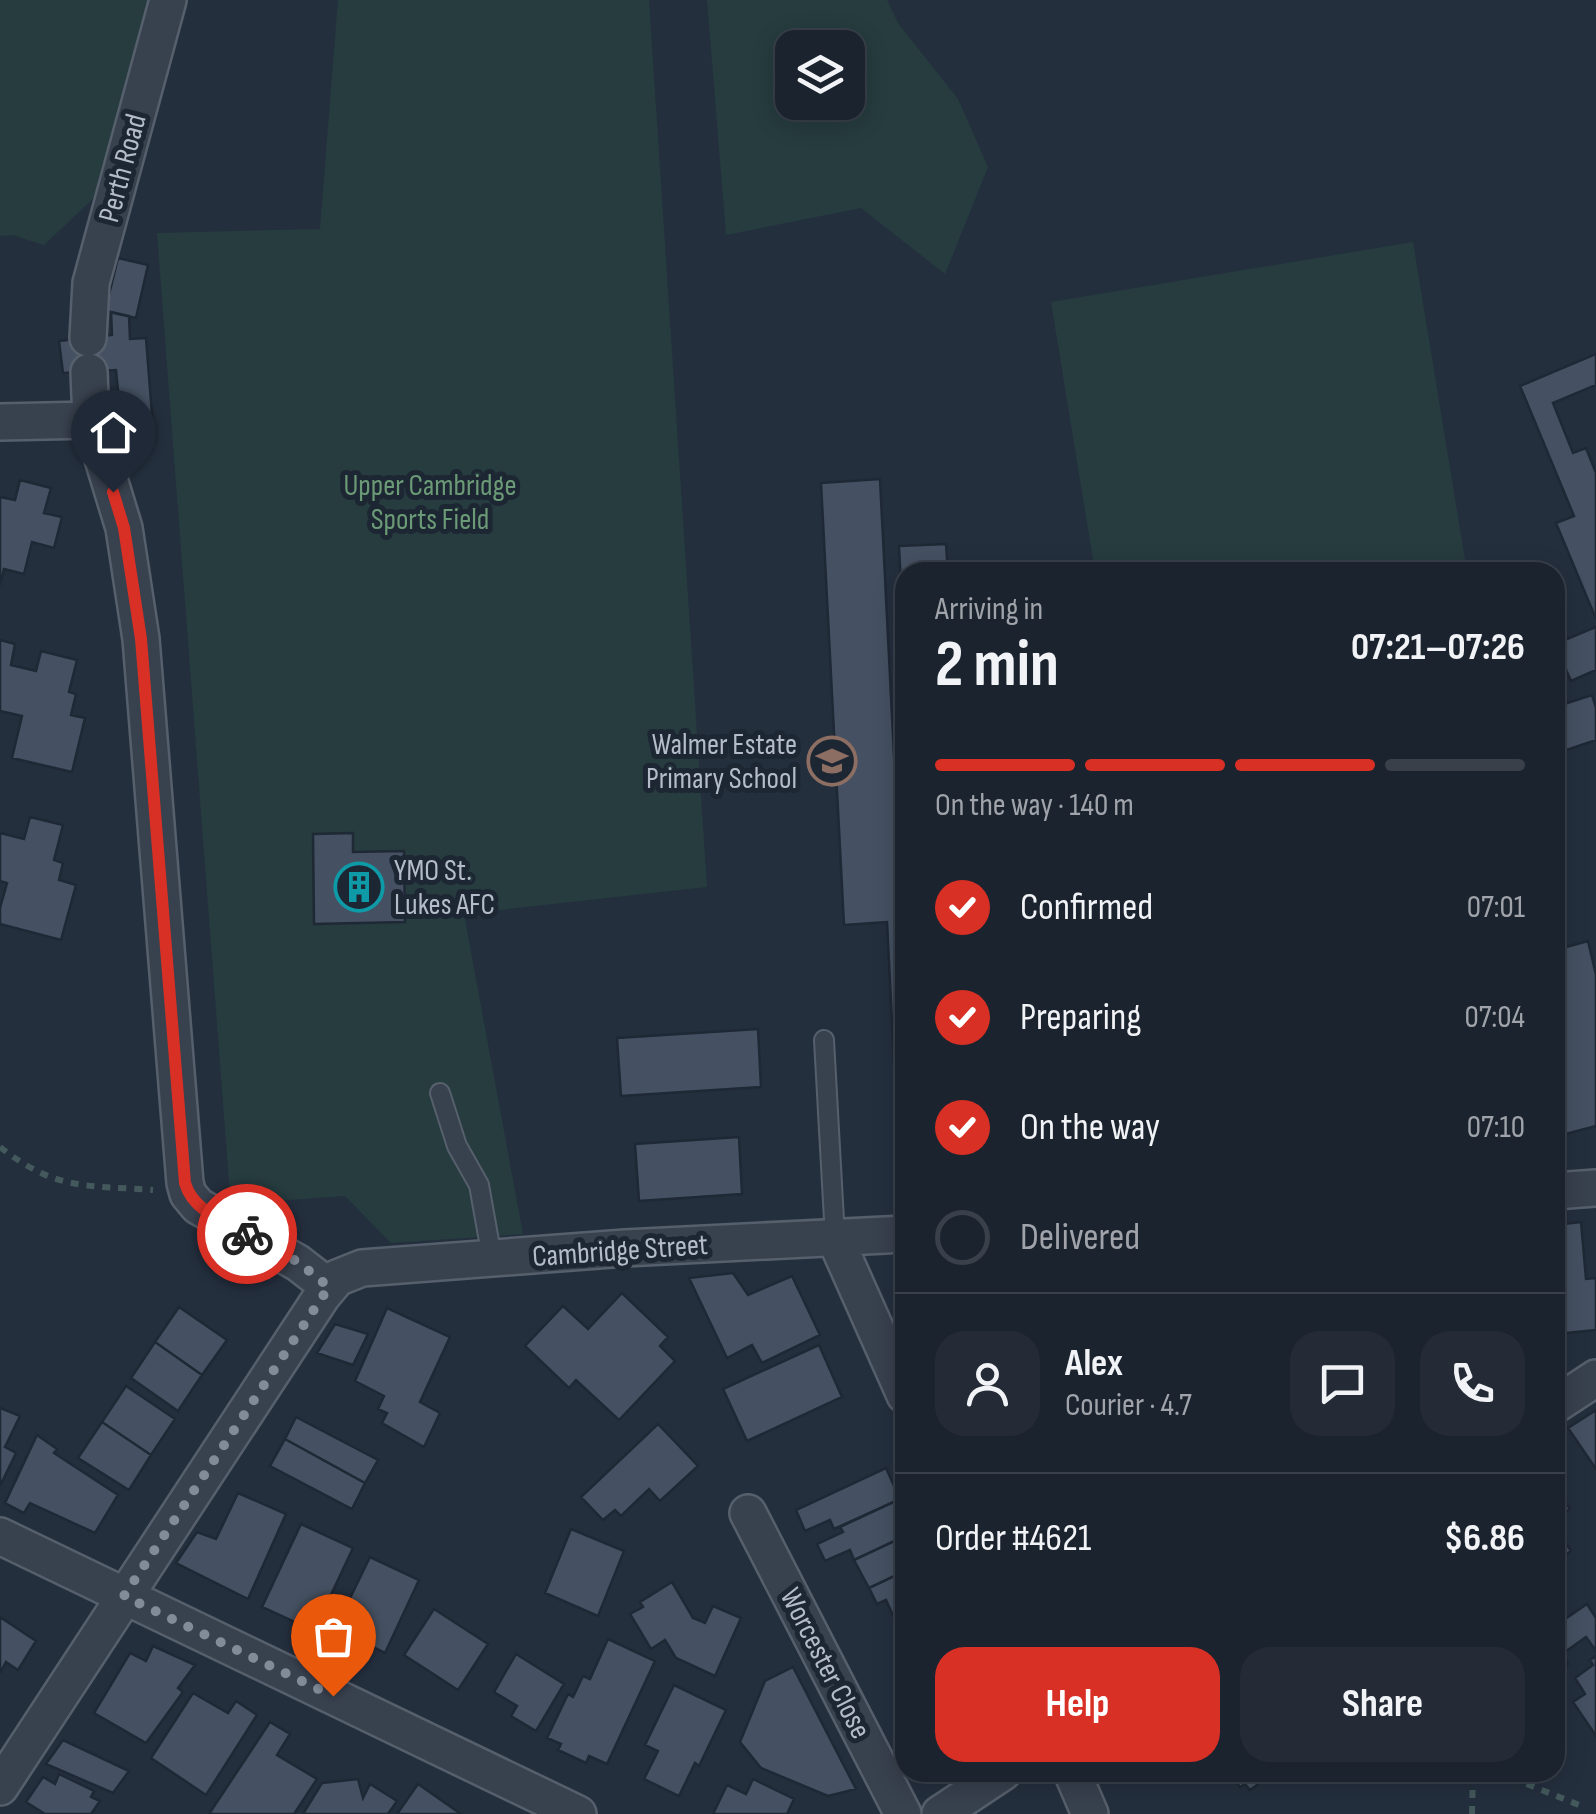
<!DOCTYPE html>
<meta charset="utf-8">
<style>
:root{--surface:#1b232e;--page:#242b36;--text:#f1f3f6;--muted:#a0a4aa;--line:#39404a;--accent:#d93025}
body{margin:0;font-family:"Sofia Sans Condensed",sans-serif;background:var(--page);color:var(--text);height:100vh;display:flex;flex-direction:column;font-size:38px;white-space:nowrap}
*{box-sizing:border-box;margin:0}
p{font-size:32px;color:var(--muted)}
.icon{flex:none;width:55px;height:55px;fill:none;stroke:currentColor;stroke-width:2;stroke-linecap:round;stroke-linejoin:round}
.map{position:relative;flex:1;overflow:hidden}
.drawer{position:absolute;left:895px;top:562px;width:670px;height:1220px;display:flex;flex-direction:column;background:var(--surface);border-radius:30px;box-shadow:0 5px 25px #0003,0 0 0 2px var(--line)}
.drawer>*{flex:none}
.buttons{position:absolute;left:775px;top:30px;display:grid;gap:20px}
.buttons a{display:grid;place-items:center;width:90px;height:90px;border-radius:20px;background:var(--surface);box-shadow:0 5px 25px #0003,0 0 0 2px var(--line);font-size:50px}
.pin{position:absolute;display:grid;place-items:center;width:85px;height:85px;color:#fff;margin:-102px -42px;border-radius:50% 50% 50% 0;rotate:-45deg;box-shadow:0 0 10px #0007}
.pin .icon{rotate:45deg}
.courier{position:absolute;display:grid;place-items:center;width:100px;height:100px;margin:-50px;border:8px solid #d93025;border-radius:50%;background:#fff;color:#222;box-shadow:0 2px 12px #0007}
.overview em{font-style:normal;font-weight:700}
.overview div{display:flex;flex-direction:column-reverse}
.overview{display:flex;align-items:center;justify-content:space-between;height:170px;padding:0 40px}
h1{font-size:65px;font-weight:700;line-height:75px}
.bar{display:grid;grid-template-columns:repeat(4,1fr);gap:15px 10px;align-content:center;height:120px;padding:0 40px}
.bar i{height:12px;border-radius:8px;background:var(--line)}
.bar .selected{background:var(--accent)}
.bar p{grid-column:span 4}
.line{display:flex;align-items:center;gap:25px;padding:0 40px;border-top:2px solid var(--line)}
.line div{flex:1}
.round{display:grid;place-items:center;flex:none;width:105px;height:105px;border-radius:30px;background:var(--page)}
ol{padding:0 40px;list-style:none}
li{display:flex;align-items:center;gap:30px;height:110px}
li p{margin-inline-start:auto}
li .icon{padding:10px;border-radius:50%;background:var(--accent);color:#fff;stroke-width:4}
li:last-child{color:var(--muted)}
li i{width:55px;height:55px;border:5px solid var(--line);border-radius:50%}
.primary-button{display:flex;gap:20px;margin-top:auto;padding:20px 40px}
.primary-button a{flex:1;height:115px;border-radius:30px;background:var(--accent);color:#fff;font-size:40px;font-weight:700;line-height:115px;text-align:center}
.primary-button a+a{background:var(--page);color:var(--text)}
.map>svg:first-child{display:block}
.green{fill:#263c3f;fill-rule:evenodd}
.building{fill:#455162;stroke:#1f2835;stroke-width:2.5}
.lines{fill:none;stroke-linecap:round;stroke-linejoin:round}
.service-casing{stroke:#565f6c;stroke-width:22}
.minor-casing{stroke:#565f6c;stroke-width:40}
.path{stroke:#44595c;stroke-width:6;stroke-dasharray:8 8;stroke-linecap:butt}
.service{stroke:#38414e;stroke-width:18}
.minor{stroke:#38414e;stroke-width:35}
.done{stroke:#828b98;stroke-width:10;stroke-dasharray:0 18}
.route{stroke:#d93025;stroke-width:12}
.labels{text-anchor:middle;stroke-width:10;stroke-linejoin:round;paint-order:stroke}
.street-label{font-size:30px;fill:#b4bcc9;stroke:#1d2633}
.park-label{font-size:30px;fill:#6b9a76;stroke:#1d2633}
.poi-label{font-size:30px;fill:#b4bcc9;stroke:#1d2633;text-anchor:end}
</style>
<div class="map">
<svg width="1596" height="1814" viewBox="0 0 1596 1814">
<rect width="100%" height="100%" fill="#242f3e"/>
<path class="green" d="M0,0H150L110,159L96,196L44,245L12,235L0,236Z
M338,0H649L707,887L464,914L523,1234L391,1243L345,1196L234,1204L230,1195L157,233L320,229Z
M707,0H887L898,23L958,99L988,167L945,274L861,208L726,235ZM792,48H848V102H792Z
M1413,242L1467,572H1095L1051,302Z"/>
<path class="building" d="M118,258L148,265L136,318L105,311Z
M111,312L129,316L130,339L146,338L154,440L123,443L116,370L63,373L59,341L112,335Z
M1596,354V385L1553,403L1573,453L1586,448L1596,473V619L1556,523L1574,516L1520,386Z
M880,479L900,873L905,872V1182H900L887,922L844,925L821,483Z
M20,480L51,488L44,513L62,517L54,548L32,542L24,574L4,569L0,585V497L15,500Z
M946,544L948,572H905L904,646L899,546Z
M1596,627V670L1571,681L1555,644Z
M0,640L15,644L11,665L36,671L41,651L77,660L69,692L76,694L71,715L85,718L72,772L12,758L22,716L0,711Z
M1592,695L1596,708V740L1558,753L1555,707Z
M30,817L63,825L54,860L63,863L59,880L76,885L61,940L0,924V908L7,883L0,881V833L24,839Z
M353,833V852L404,851L405,922L314,924L313,834Z
M1588,941L1596,975V1126L1562,1135L1555,1107V950Z
M758,1029L761,1087L621,1096L617,1038Z
M739,1137L742,1194L639,1201L635,1144Z
M1581,1222L1586,1279L1596,1278V1330L1556,1334L1555,1225Z
M733,1273L748,1295L792,1276L820,1335L762,1363L752,1345L727,1358L689,1278Z
M622,1293L668,1337L660,1346L675,1361L619,1420L576,1380L569,1388L525,1346L563,1306L588,1329Z
M179,1307L227,1340L202,1375L155,1342Z
M387,1308L450,1337L420,1402L440,1413L424,1447L382,1423L387,1413L378,1409L384,1396L355,1381Z
M335,1324L368,1334L353,1365L317,1353Z
M155,1342L202,1375L178,1411L131,1378Z
M819,1345L842,1397L747,1441L723,1389Z
M126,1386L175,1419L151,1455L102,1422Z
M0,1408L20,1416L5,1447L16,1453L0,1486Z
M1596,1410V1469L1568,1428Z
M296,1417L378,1460L365,1483L285,1439Z
M102,1422L151,1455L129,1490L78,1458Z
M658,1424L698,1466L660,1501L649,1489L621,1516L615,1510L603,1520L581,1497Z
M37,1435L57,1449L54,1453L118,1495L95,1533L30,1503L24,1513L5,1503Z
M285,1439L365,1483L352,1509L270,1466Z
M886,1468L900,1499L834,1529L830,1520L805,1531L796,1510Z
M1555,1487L1570,1509L1555,1519Z
M238,1493L286,1514L248,1599L176,1563L197,1532L216,1539Z
M900,1499L905,1509V1536L854,1560L850,1550L825,1561L817,1544L843,1532L840,1527Z
M301,1524L353,1548L314,1631L262,1607Z
M1555,1527L1571,1551L1555,1562Z
M571,1529L624,1551L598,1616L545,1593Z
M905,1536V1571L869,1588L854,1560Z
M370,1557L419,1580L385,1653L335,1629Z
M905,1571V1642L886,1600L877,1604L869,1588Z
M672,1582L693,1618L705,1623L713,1606L741,1618L715,1676L676,1658L665,1640L651,1649L630,1614L643,1607L640,1602Z
M1587,1604L1596,1618V1651L1586,1637L1562,1654L1568,1664L1555,1674V1626Z
M434,1609L488,1644L458,1690L404,1655Z
M0,1617L36,1641L18,1670L6,1662L0,1673Z
M608,1639L655,1661L607,1764L589,1756L586,1763L558,1750L561,1744L547,1738L568,1694L573,1697L583,1676L590,1679Z
M153,1646L195,1665L178,1688L183,1692L146,1743L94,1713L130,1653L146,1661Z
M516,1654L564,1684L536,1731L511,1716L517,1706L494,1692Z
M1596,1656V1736L1573,1702L1585,1694L1575,1678L1593,1665L1590,1660Z
M793,1667L856,1789L828,1796L761,1768L740,1742L765,1681Z
M674,1685L726,1710L699,1766L695,1763L679,1796L644,1779L658,1751L645,1745Z
M193,1693L228,1713L236,1701L257,1715L206,1795L151,1758Z
M270,1722L290,1734L277,1755L317,1779L294,1814H209Z
M63,1740L129,1771L113,1793L46,1764Z
M1229,1772H1275L1250,1790L1245,1784L1240,1787Z
M59,1774L94,1791L91,1797L100,1801L91,1814H45L26,1802L43,1777L55,1784Z
M358,1779L363,1798L370,1784L397,1801L388,1814H303L322,1783Z
M753,1779L794,1799L787,1814H713L727,1785L746,1794Z
M418,1784L461,1814H397Z"/>
<g class="lines">
<g class="service-casing">
<path id="service" d="M824,1040L835,1238
M440,1093L457,1146L479,1185L492,1258"/>
</g>
<g class="minor-casing">
<path id="minor" d="M88,338L91,283L168,0
M89,372L91,420L124,528L141,639L185,1183L188,1194L198,1206L298,1263L329,1287
M0,422L91,420
M1555,1191L1596,1188
M835,1238L905,1395
M1555,1405L1596,1378
M748,1513L903,1814
M0,1536L578,1814
M1072,1772L1090,1814
M0,1787L322,1296L337,1278L362,1268L625,1248L905,1234
M940,1814L1003,1772"/>
</g>
<path class="path" d="M0,1147C56,1191 86,1185 153,1190
M1497,1772L1579,1805
M1472,1814L1473,1772"/>
<use href="#service" class="service"/>
<use href="#minor" class="minor"/>
</g>
<g class="lines">
<path class="done" d="M247,1234L298,1262L329,1287L124,1596L333,1696"/>
<path class="route" d="M113,492L124,528L141,639L185,1183C193,1211 224,1221 247,1234"/>
</g>
<defs>
<g id="school-ring" transform="scale(2.5)"><circle r="9.5" fill="#1d2633" stroke="#8d6e63" stroke-width="1.5"/><path d="M0-5L7-2L0 1L-7-2ZM-4 1L0 2.5L4 1V4Q0 6-4 4Z" fill="#8d6e63"/></g>
<g id="building-ring" transform="scale(2.5)"><circle r="9.5" fill="#1d2633" stroke="#0f9aa8" stroke-width="1.5"/><path d="M-4-6H4V6H1V3H-1V6H-4ZM-2.5-4.3h1.7v1.8h-1.7ZM.8-4.3h1.7v1.8H.8ZM-2.5-1h1.7V.8h-1.7ZM.8-1h1.7V.8H.8Z" fill="#0f9aa8"/></g>
</defs>
<g fill-rule="evenodd">
<use href="#school-ring" x="832" y="761"/>
<use href="#building-ring" x="359" y="887"/>
</g>
<g class="labels">
<g class="street-label">
<text transform="translate(122 168) rotate(-75)" y="10">Perth Road</text>
<text transform="translate(620 1250) rotate(-4)" y="10">Cambridge Street</text>
<text transform="translate(826 1663) rotate(63)" y="10">Worcester Close</text>
</g>
<g class="park-label">
<text x="430" y="495">Upper Cambridge<tspan x="430" dy="34">Sports Field</tspan></text>
</g>
<g class="poi-label">
<text x="797" y="754">Walmer Estate<tspan x="797" dy="34">Primary School</tspan></text>
<text x="394" y="880" text-anchor="start">YMO St.<tspan x="394" dy="34">Lukes AFC</tspan></text>
</g>
</g>
</svg>
<div class="buttons">
<a><svg class="icon" aria-label="layers" viewBox="0 0 24 24"><path d="M12 4l9 5-9 5-9-5zM3 14l9 5 9-5"/></svg></a>
</div>
<div class="pin" style="left:333px;top:1696px;background:#ea580c"><svg class="icon" aria-label="bag" viewBox="0 0 24 24"><path d="M5 8h14l-1 12H6zM9 8a3 3 0 0 1 6 0"/></svg></div>
<div class="pin" style="left:113px;top:492px;background:#1f2937"><svg class="icon" aria-label="home" viewBox="0 0 24 24"><path d="M3 11l9-7 9 7M6 9v11h12V9"/></svg></div>
<div class="courier" style="left:247px;top:1234px"><svg class="icon" aria-label="bike" viewBox="0 0 24 24"><circle cx="6" cy="16" r="4"/><circle cx="18" cy="16" r="4"/><path d="M6 16l4-8h5l3 8M10 8l3 8H6M13 5h3"/></svg></div>
<section class="drawer">
<div class="overview"><div><h1>2 min</h1><p>Arriving in</p></div><em>07:21–07:26</em></div>
<div class="bar"><i class="selected"></i><i class="selected"></i><i class="selected"></i><i></i><p>On the way · 140 m</p></div>
<ol>
<li><svg class="icon" aria-label="check" viewBox="0 0 24 24"><path d="M5 12l5 5 9-10"/></svg>Confirmed<p>07:01</p></li>
<li><svg class="icon" aria-label="check" viewBox="0 0 24 24"><path d="M5 12l5 5 9-10"/></svg>Preparing<p>07:04</p></li>
<li><svg class="icon" aria-label="check" viewBox="0 0 24 24"><path d="M5 12l5 5 9-10"/></svg>On the way<p>07:10</p></li>
<li><i></i>Delivered</li>
</ol>
<div class="line" style="height:180px"><a class="round"><svg class="icon" aria-label="person" viewBox="0 0 24 24"><circle cx="12" cy="8" r="4"/><path d="M4 21q1-7 8-7t8 7"/></svg></a><div><b>Alex</b><p>Courier · 4.7</p></div><a class="round"><svg class="icon" aria-label="chat" viewBox="0 0 24 24"><path d="M4 5h16v11H9l-5 4z"/></svg></a><a class="round"><svg class="icon" aria-label="phone" viewBox="0 0 24 24"><path d="M5 4h4l2 5-3 2q2 4 5 5l2-3 5 2v4C11 20 4 13 5 4z"/></svg></a></div>
<div class="line" style="height:130px"><div>Order #4621</div><b>$6.86</b></div>
<div class="primary-button"><a>Help</a><a>Share</a></div>
</section>
</div>
